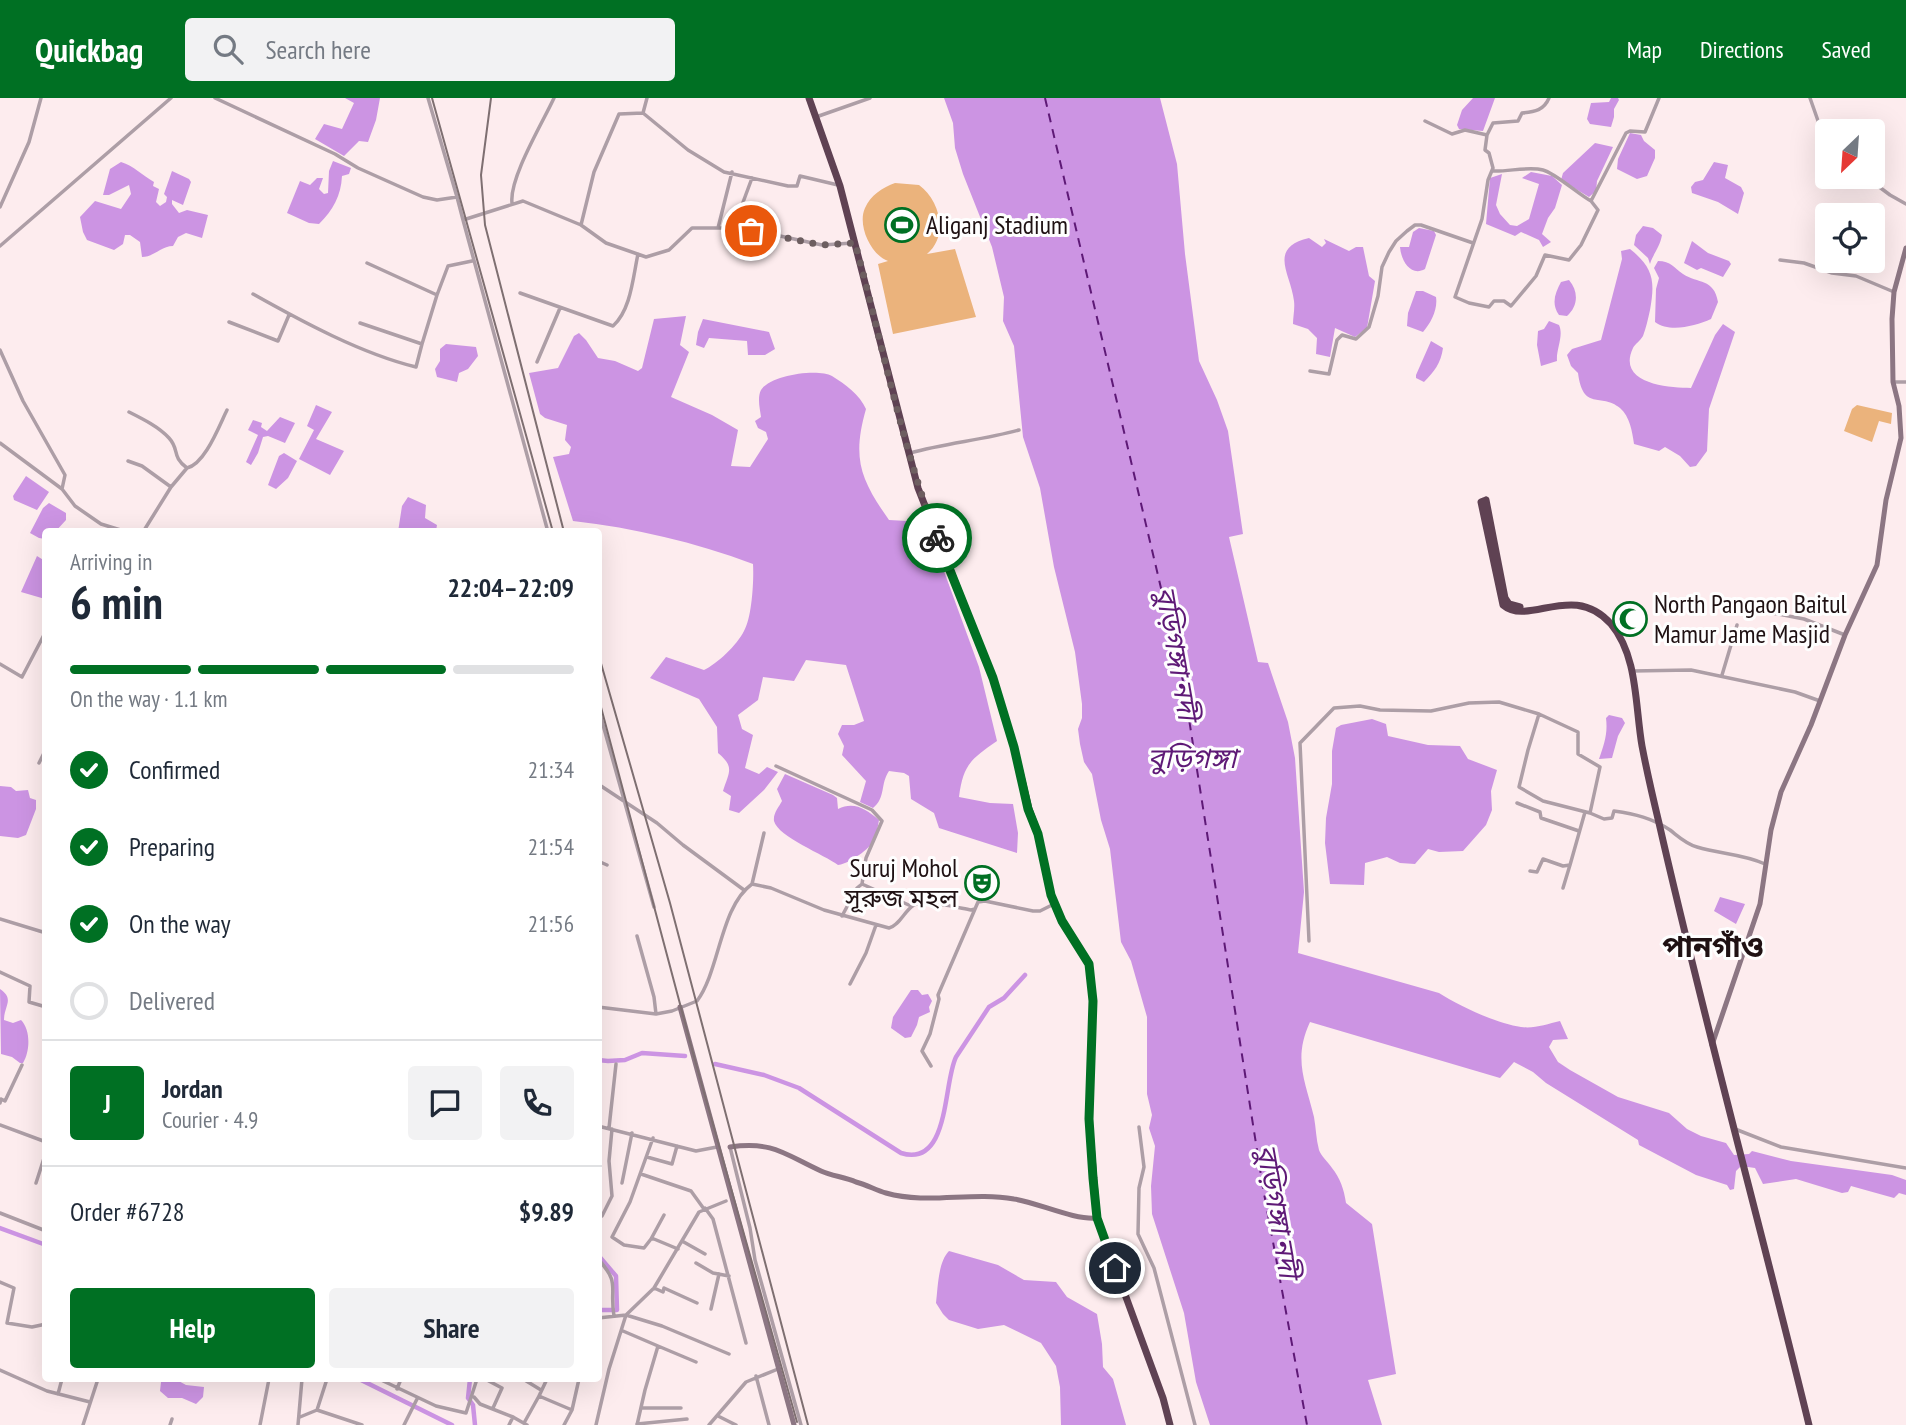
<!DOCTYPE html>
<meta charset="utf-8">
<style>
:root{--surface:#fff;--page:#f2f2f3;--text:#1f2937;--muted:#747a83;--line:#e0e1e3;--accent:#007023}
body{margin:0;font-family:"PT Sans Narrow","Noto Sans Bengali",sans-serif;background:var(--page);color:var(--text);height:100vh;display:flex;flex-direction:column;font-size:26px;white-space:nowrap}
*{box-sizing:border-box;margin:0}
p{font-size:23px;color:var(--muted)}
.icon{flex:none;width:38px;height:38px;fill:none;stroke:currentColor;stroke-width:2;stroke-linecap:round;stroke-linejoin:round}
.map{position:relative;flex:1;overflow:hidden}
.side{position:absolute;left:42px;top:430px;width:560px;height:854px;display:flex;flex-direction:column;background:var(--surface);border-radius:7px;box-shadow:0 7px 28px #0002}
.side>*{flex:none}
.needle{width:46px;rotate:205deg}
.tools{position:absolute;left:1815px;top:21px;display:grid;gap:14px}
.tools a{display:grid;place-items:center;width:70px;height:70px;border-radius:7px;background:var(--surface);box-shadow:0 7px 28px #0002;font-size:35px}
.pin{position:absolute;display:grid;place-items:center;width:60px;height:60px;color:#fff;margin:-30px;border:4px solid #fff;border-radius:50%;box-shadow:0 2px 7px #0007}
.courier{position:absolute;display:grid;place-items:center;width:70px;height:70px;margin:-35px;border:5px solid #007023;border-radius:50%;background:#fff;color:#222;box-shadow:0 2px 9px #0007}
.head em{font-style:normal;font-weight:700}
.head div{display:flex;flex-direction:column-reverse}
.head{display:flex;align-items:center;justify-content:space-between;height:119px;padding:0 28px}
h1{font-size:46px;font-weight:700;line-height:52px}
.bar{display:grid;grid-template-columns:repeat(4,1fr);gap:10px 7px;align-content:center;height:84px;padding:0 28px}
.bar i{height:9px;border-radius:5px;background:var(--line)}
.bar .on{background:var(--accent)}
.bar p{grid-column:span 4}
.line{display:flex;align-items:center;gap:18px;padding:0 28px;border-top:2px solid var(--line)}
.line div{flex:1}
.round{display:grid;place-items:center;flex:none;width:74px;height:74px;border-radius:7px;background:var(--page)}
ol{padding:0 28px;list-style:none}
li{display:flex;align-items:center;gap:21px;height:77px}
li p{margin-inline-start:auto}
li .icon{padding:7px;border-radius:50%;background:var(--accent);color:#fff;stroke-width:4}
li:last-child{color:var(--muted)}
li i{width:38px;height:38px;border:4px solid var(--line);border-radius:50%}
.button{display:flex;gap:14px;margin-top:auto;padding:14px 28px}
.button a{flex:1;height:80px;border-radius:7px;background:var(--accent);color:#fff;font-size:28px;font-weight:700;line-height:80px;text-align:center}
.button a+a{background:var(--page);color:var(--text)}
header{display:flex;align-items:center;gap:42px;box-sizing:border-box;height:98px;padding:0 35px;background:var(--accent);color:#fff}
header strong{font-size:33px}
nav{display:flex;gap:38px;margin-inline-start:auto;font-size:24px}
.search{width:490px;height:63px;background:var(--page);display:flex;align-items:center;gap:18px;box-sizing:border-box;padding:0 24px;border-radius:7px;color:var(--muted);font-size:26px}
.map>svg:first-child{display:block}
.green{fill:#ebb37c}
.water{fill:#cc94e3}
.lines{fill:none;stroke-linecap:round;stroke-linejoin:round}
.canal{stroke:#cc94e3;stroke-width:4.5}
.ferry{stroke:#5e1976;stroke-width:2;stroke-dasharray:9 7;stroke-linecap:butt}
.street{stroke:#ad9ea6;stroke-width:3.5}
.secondary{stroke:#8c7683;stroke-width:5}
.highway{stroke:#5f4253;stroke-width:7}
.rail{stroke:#7e6f71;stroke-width:2}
.done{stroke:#6d5e60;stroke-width:7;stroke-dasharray:0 12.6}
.route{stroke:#007023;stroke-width:9}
.labels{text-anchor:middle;stroke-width:6;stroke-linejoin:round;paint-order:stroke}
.poi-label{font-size:26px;fill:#1f1113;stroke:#fefefe;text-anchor:start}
.water-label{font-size:28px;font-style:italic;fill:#5e1976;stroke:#fefefe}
.quarter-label{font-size:30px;font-weight:bold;fill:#1f1113;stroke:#fefefe}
</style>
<header>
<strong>Quickbag</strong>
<div class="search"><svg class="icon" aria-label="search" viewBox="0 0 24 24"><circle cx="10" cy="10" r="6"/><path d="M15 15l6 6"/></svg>Search here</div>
<nav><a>Map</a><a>Directions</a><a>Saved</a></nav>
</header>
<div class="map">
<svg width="1906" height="1327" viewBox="0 0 1906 1327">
<rect width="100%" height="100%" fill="#fdecee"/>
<path class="green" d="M895,85L919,87C940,102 949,138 927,156L955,151L976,219L893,236L878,166L888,163C871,157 857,127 865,110C870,98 883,89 895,85Z
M1857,307L1892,315L1891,326L1879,323L1872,344L1844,333L1852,311Z"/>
<path class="water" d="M345,0H380L376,22L368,44L359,43L344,58L315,41L324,26L342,31L354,5Z
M944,0H1160L1177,66L1185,156L1199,263L1217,302L1228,333L1243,436L1229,439L1258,564L1268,565L1288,624L1295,660L1304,794L1298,855L1439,895C1459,908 1498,926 1521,929C1534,931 1547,926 1560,923L1568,941L1553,942L1549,949L1558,964L1570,972L1618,999L1669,1015L1687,1031L1701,1038L1726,1045L1734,1057L1749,1056L1752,1053L1791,1063L1892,1077L1906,1082V1097L1899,1095L1894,1100L1851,1088L1848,1094L1842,1095L1796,1081L1763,1086L1755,1070L1741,1068L1736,1073L1734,1091L1730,1092L1727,1087L1696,1077L1639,1047L1638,1042L1546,985L1533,974L1514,964L1500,980L1310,924C1293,961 1305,982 1314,1019C1316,1030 1316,1041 1319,1052C1321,1058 1328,1064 1332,1070C1340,1080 1344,1091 1346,1105L1372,1126L1396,1276L1368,1282L1382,1327H1210L1196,1284L1184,1215L1152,1116L1151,1088L1155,1048L1149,1030L1152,1017L1147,996V919L1131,863L1121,844L1110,751L1101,722L1092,676L1084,664L1080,646L1078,631L1082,620V606L1075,554L1054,469L1040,390L1023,339L1014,248L1003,223L1004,199L992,149L963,76L955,50L953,25Z
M1473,0H1495L1483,33L1459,31L1457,27L1462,12Z
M1611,0H1618L1619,2L1614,11V19L1611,29L1590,26L1587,21L1591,5L1609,4Z
M1630,35L1641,37L1644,43L1655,52V60L1647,78L1637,81L1617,71L1618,61Z
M1595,45L1613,49L1597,83L1596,93L1589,99L1561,82L1563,75Z
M333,63L351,70L349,76L342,78C341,98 333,112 319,126L309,125L287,115L300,83L310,87L317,80H323L319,91L324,96L328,95L329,73Z
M121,64C134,68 142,77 154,84L153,88L159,91L156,104L160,108L166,104L167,99L164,96L172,73L189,81L191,84L183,107L172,102V106L179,115L187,112L208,117L202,140L186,135L178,139L173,148C161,148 154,159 142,159L140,144L130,137H125L123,146L114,152L87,142L83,134L80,119L95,103L121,111L131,96L129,87L109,97H103L110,71Z
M1714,64L1728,67L1725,80L1741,89L1744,95L1738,116L1718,104L1692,95L1691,89L1695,84L1703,82Z
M1531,74L1552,78L1562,87L1555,110L1548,120L1542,136L1551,144L1543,149L1539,142L1521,134L1515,138L1486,126L1490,80L1502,76L1496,107L1500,116L1510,127L1517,128L1529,121L1539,86L1522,80Z
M1643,128L1653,130L1662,137C1660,149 1653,156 1650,166L1648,160L1634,147L1636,137Z
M1419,130L1434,133L1436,137L1425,171C1411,179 1401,163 1400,149H1409L1413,134Z
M1309,140L1322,149L1326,145L1324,141L1349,153L1356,149H1363L1369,178L1375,183L1367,230L1355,239L1335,230L1330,259L1316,256L1317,240L1308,231L1293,226C1293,219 1295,210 1294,203C1291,176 1267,150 1309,140Z
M1692,143L1708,155L1729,163L1731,166L1723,179L1701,170L1697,172L1684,165Z
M1630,151C1654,170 1655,184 1650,212C1648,221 1646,230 1643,238C1640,243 1635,246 1633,250C1616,286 1669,290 1691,290L1715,237L1723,226L1735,234L1709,311L1707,353L1696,368L1690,369L1680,358L1665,349L1659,353L1634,346C1632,333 1630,319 1620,310C1601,294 1583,314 1578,275L1571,268L1567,257L1572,251L1601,242L1622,161L1621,153Z
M1658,163C1671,163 1674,170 1683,176C1698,186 1714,180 1718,204L1711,221C1695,228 1670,235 1655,224L1656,191L1659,180L1654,170Z
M1569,182C1579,194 1578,208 1567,218L1559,217C1551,206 1555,195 1561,184Z
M1416,193H1423L1436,199C1438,211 1431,225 1423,234L1407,228L1408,215Z
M686,218L680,247L689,254L671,299L712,317L738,332L731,368L750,369L768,341L766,334L758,330L755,323L761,319C760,311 757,300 761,292C770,277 818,270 832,278C845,286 860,297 866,311C852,360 860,381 889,422L926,424L979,569L997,643C971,661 963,667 959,699L990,705L1013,706L1018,735L1017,755L939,730L934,715L911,701L909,678L904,675L889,673C880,686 886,700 873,710L860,704L866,683L842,657L844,648L838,636L842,627H854L864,623L846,567L806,562L794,583L763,579L758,602L738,617L742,631L753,637L745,670L759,676L767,669L778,674L764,692L739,715L729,712L731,698L723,693C729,674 735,669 718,655L717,629L699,601L650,580L666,559L704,572C717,566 737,547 744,533C752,519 754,482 753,466C694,444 635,430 573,423L553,359L569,356L571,349L565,342L567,327L545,320L540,316L529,275L558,270L574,238L579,235L586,242L598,260L615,263L638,273L642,270L654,221Z
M703,221L769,234L775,251L765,257H748L747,243L709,240L704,250L696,247L698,234Z
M1549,223L1559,227C1564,238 1556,251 1557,263L1541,268L1537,247L1538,233L1544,231Z
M1431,243L1443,250C1441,265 1434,274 1424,284L1416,280V277Z
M446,246L476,249L478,258L468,271L459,275L457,284L437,279L435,271L440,263V251Z
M316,307L332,314L316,341L344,353L330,377L299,361L314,332L307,328Z
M280,319L295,325L285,345L268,338L263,339L258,355L251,367L246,364L258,337L248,332L253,322L262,325L261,329L267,333Z
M284,355L297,363L288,380L276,391L268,387L279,358Z
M26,378L49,394L37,412L14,402L13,398Z
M408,399L426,407L425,420L437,427L436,433L398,434L402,408Z
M49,405L66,415V422L55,434H46L45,441L39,440L30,435L43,410Z
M37,458L45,463V501L21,494Z
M1609,617L1622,620L1625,625L1618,638L1612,660L1599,661C1604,646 1608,636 1606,620Z
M1372,621L1386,626L1388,638L1428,647L1460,648L1468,661L1497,672L1491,693L1492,712L1486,727L1463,753L1439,754L1428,751L1415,766L1400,765L1387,759L1365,765L1364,787L1330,786L1325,745L1326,720L1332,686V653L1336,630L1341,627Z
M785,676L833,697L837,700L838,711C854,703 866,711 879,722C876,740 874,747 859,757C852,761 846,766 838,767C825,757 778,739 774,723C773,715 779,709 782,703L777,691Z
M0,688L11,689L16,693L28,692L30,700L36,702V711L26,737L18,740L0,738Z
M1720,799L1745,806L1736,826L1714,813Z
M0,891C15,901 4,908 4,922L13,925L21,922C31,932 30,954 23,965H20L12,959L1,956Z
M911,892H918L922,897L928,896L932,903L929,909L930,914L919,919L917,927L911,939L905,940L891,930L893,919Z
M949,1153L998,1167L1024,1182L1056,1184L1067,1199L1097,1216L1102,1246L1103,1269L1113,1281L1126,1327H1061L1060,1289L1056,1268L1041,1245L1004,1227L978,1231L949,1222L943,1216L936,1205C938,1189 938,1164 949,1153Z
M154,1281H175L186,1287L204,1289L203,1299L196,1306L182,1300H168L160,1293L161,1284Z"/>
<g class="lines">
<path class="canal" d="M598,962L608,963L625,962L642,955L685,958
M715,966L764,977L799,990L901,1055C950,1070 943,985 956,959L989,909L1004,900L1025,877
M0,1130L46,1147
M598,1157L616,1178L617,1212H598
M359,1281L452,1327
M470,1281L468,1300L473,1307L475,1327"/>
<path class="ferry" d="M1045,0L1183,583L1263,1090L1307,1327"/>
<path class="street" d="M215,0L335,56L358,70L423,99L437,102L457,99L463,122L523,103L581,127L606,145L646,159L669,152L692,130H727L766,135L822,147L853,145
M428,0L457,99
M1810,0L1823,37L1827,42
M643,15L688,52L724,74L788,88H797L800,78L838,87
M816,19L870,0
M1425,23L1452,36L1465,32L1487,37L1493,25L1518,23L1522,15C1535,14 1544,12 1549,0
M1487,37L1485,52L1489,55L1493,70L1488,82L1482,121L1455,199L1469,205L1489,209L1494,203H1504L1511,208L1536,178L1545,157L1569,162L1581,147L1598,112L1591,103L1626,35L1630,33L1645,34L1659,0
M1492,73C1508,74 1528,68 1543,72C1555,75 1578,96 1591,103
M1866,79L1890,97L1906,106
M512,105C509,80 543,24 554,0
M0,109L29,44L41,0
M463,122L548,434
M581,127L594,74L619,16L643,15L647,0
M718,130L732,74
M736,131L742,107L752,80
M0,148L171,0
M1780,162L1804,165L1832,175L1856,178L1894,194
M367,165L437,197L448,168L472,163
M520,195L613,228C631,212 633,179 638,156
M253,196C301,223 362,256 416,269L422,246
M229,224L278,243L289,217
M360,225L422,246L437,197
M0,252L23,303L65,377L62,391
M537,264L560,210
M1310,273L1329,276L1337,242L1342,237L1356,241L1369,229L1378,198L1382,169L1389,154L1396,143L1407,133L1415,127H1421L1473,145
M1893,284H1906
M129,314C143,321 159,329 169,340C180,352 171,358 187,370L171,389
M0,345L62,391L75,408L101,426L127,434
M910,355C946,345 983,342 1019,332
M128,363L142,368L171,389L143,434
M187,370C205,366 219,328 227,312
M1762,513L1804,521L1845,537
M0,566L22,579L46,533
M1632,573L1691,572L1795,594L1820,603
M1722,577L1737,527
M598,609L654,809
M1539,616L1528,652L1519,689L1543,703L1590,715
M39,665L46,651
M776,668L872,712L882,723L866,760L862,786L857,790L842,818
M598,686L657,725L683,747L744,792
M1517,705L1540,714L1541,720L1579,733
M598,763L607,767
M1530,773L1537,774L1543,761L1563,768L1570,767L1585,714
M752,786L764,735
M862,786L911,808
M1563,790L1570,767
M0,821L46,835
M637,838L654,899L656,916
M1309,843L1300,645L1334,610L1360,608L1380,612L1431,613L1469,605L1499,604L1539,616L1578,634V656L1600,669L1590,715L1604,721L1612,720L1614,713C1635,716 1652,720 1670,732C1679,739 1686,746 1697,749C1720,756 1744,756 1765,766
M0,874L30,888L29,904L46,909
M850,886L866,855L876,827
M598,909L656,916L672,913L697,903C720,872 720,809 752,786L771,790L824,812L889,830C900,827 904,813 914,807C924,801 959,810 971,812L975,811L978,804L985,803L1033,813H1040L1054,806
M931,968L922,953L930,936L939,901L938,897L975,811
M0,1005L1,1001L5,1003L22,967
M0,1027L46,1044
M598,1028L696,1053L717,1049
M1139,1029L1144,1069L1139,1090L1138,1136L1154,1170L1195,1327
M609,1030L616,966
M1735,1031L1781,1049L1906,1070
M653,1040L630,1104L612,1139L624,1147L644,1150L651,1141H654L678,1151
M730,1049L750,1130L755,1162L801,1327
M647,1059L672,1066L677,1048
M641,1076L691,1093L704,1111
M36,1085L46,1054
M622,1085L632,1035
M705,1110L713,1121L746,1245
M0,1115L46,1133
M598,1116L602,1118L612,1098L609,1063L612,1031
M651,1141L664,1117
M682,1143L705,1156
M598,1161C621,1186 609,1189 614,1218
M696,1165L713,1175L729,1178
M0,1184L14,1190L7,1225L32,1229L46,1226
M654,1190L663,1194L664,1190L697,1205
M711,1211L719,1176
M598,1220L626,1217L654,1190L699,1114L726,1103
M623,1233L658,1248L645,1292L637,1327
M658,1248L696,1264
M0,1272L47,1293L90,1304
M756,1278L769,1327
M379,1281L436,1308L466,1315L477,1281
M485,1281L502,1290L493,1310
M523,1281L541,1292
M547,1281L539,1298L572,1312L579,1281
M397,1291L401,1281
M58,1296L62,1281
M474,1299L480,1306L513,1319L509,1327
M641,1310H681
M317,1312L327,1281
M718,1318L736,1327
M300,1319L317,1312L362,1327
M513,1319L527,1327
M524,1325L539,1298
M637,1326L687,1321
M83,1327L98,1281
M170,1327L172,1321
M260,1327L269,1281
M298,1327L302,1281
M404,1327L417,1301
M564,1327L572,1312
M596,1327L609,1271L626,1217L662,1228L729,1256
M709,1327L746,1284L778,1271"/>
<path class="secondary" d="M680,909L794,1327
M1712,947L1760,806L1771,732L1781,694L1811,627L1845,537L1877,467L1886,402L1901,340L1899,308L1893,284L1892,221L1894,194L1906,150
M730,1049C773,1043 784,1056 821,1073C832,1078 845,1079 856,1084C867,1087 876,1092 886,1095C928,1107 971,1093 1014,1101C1039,1105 1073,1122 1097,1120"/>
<path class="highway" d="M809,0L840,88L918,390L993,580L1014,649L1029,711L1038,736L1051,797L1062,823L1089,866L1093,903L1089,1021L1097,1120L1163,1300L1170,1327
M1486,402L1481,404L1503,507C1529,529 1573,483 1611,526C1638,558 1635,608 1642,648C1647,674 1653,700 1659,725C1705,927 1760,1126 1809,1327
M1486,402L1505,500L1509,506L1520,509"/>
<path class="rail" d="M432,0L553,434
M491,0L481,77L485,127L564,434
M598,555L670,805L808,1327
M598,598L696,966L797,1324"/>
</g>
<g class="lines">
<path class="done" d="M751,133L822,147L855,145C882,244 901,345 937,440"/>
<path class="route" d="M937,440L993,580L1014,649L1028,711L1038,736L1051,797L1062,823L1089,866L1093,903L1089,1021L1093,1080L1097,1120L1115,1170"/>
</g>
<defs>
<g id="stadium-ring" transform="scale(1.75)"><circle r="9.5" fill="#fefefe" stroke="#007023" stroke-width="1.5"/><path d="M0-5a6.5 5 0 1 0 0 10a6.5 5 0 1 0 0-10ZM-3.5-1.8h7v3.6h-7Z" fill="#007023"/></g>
<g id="mosque-ring" transform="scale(1.75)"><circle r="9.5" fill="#fefefe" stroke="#007023" stroke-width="1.5"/><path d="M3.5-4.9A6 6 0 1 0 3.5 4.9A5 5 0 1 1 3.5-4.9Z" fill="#007023"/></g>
<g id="theatre-ring" transform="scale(1.75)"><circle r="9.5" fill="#fefefe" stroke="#007023" stroke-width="1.5"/><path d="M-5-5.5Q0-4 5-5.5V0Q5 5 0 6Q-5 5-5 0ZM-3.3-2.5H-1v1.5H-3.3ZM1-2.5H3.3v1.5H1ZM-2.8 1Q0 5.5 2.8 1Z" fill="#007023"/></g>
</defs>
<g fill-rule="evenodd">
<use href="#stadium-ring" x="902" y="127"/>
<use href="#mosque-ring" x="1630" y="521"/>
<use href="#theatre-ring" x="982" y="785"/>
</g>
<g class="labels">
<g class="poi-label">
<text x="926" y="136">Aliganj Stadium</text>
<text x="1654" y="515">North Pangaon Baitul<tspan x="1654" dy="30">Mamur Jame Masjid</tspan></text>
<text x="958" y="779" text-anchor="end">Suruj Mohol<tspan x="958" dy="30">সূরুজ মহল</tspan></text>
</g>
<g class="water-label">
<text transform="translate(1177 555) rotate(80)" y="10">বুড়িগঙ্গা নদী</text>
<text x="1192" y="670">বুড়িগঙ্গা</text>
<text transform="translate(1278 1113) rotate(80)" y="10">বুড়িগঙ্গা নদী</text>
</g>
<g class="quarter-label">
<text x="1713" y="859">পানগাঁও</text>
</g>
</g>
</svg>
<div class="tools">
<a><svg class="needle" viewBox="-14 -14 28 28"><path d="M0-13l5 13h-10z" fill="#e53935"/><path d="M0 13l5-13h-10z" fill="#747a83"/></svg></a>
<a><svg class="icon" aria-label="locate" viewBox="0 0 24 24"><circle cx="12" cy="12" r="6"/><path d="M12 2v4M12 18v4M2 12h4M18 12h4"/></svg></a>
</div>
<div class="pin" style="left:751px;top:133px;background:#ea580c"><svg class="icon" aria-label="bag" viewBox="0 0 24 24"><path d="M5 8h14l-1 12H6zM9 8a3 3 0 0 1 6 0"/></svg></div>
<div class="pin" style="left:1115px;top:1170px;background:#1f2937"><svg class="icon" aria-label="home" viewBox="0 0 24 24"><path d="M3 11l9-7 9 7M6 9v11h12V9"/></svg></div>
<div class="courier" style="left:937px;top:440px"><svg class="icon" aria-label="bike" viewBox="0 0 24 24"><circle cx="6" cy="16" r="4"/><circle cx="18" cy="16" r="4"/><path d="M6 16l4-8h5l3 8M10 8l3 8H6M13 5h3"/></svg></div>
<section class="side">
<div class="head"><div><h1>6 min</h1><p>Arriving in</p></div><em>22:04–22:09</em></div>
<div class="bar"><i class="on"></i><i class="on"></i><i class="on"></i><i></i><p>On the way · 1.1 km</p></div>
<ol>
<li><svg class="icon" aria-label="check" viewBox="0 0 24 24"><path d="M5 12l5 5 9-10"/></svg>Confirmed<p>21:34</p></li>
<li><svg class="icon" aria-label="check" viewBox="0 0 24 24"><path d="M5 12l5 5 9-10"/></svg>Preparing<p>21:54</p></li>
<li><svg class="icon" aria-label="check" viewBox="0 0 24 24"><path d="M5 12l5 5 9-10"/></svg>On the way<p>21:56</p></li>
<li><i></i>Delivered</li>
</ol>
<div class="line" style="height:126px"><b class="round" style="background:var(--accent);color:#fff">J</b><div><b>Jordan</b><p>Courier · 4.9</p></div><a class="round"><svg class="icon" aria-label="chat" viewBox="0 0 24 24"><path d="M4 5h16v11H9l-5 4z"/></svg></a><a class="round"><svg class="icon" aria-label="phone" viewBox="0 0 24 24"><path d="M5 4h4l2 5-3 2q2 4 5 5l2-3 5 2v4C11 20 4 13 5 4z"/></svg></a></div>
<div class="line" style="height:91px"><div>Order #6728</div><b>$9.89</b></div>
<div class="button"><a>Help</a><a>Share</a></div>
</section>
</div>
